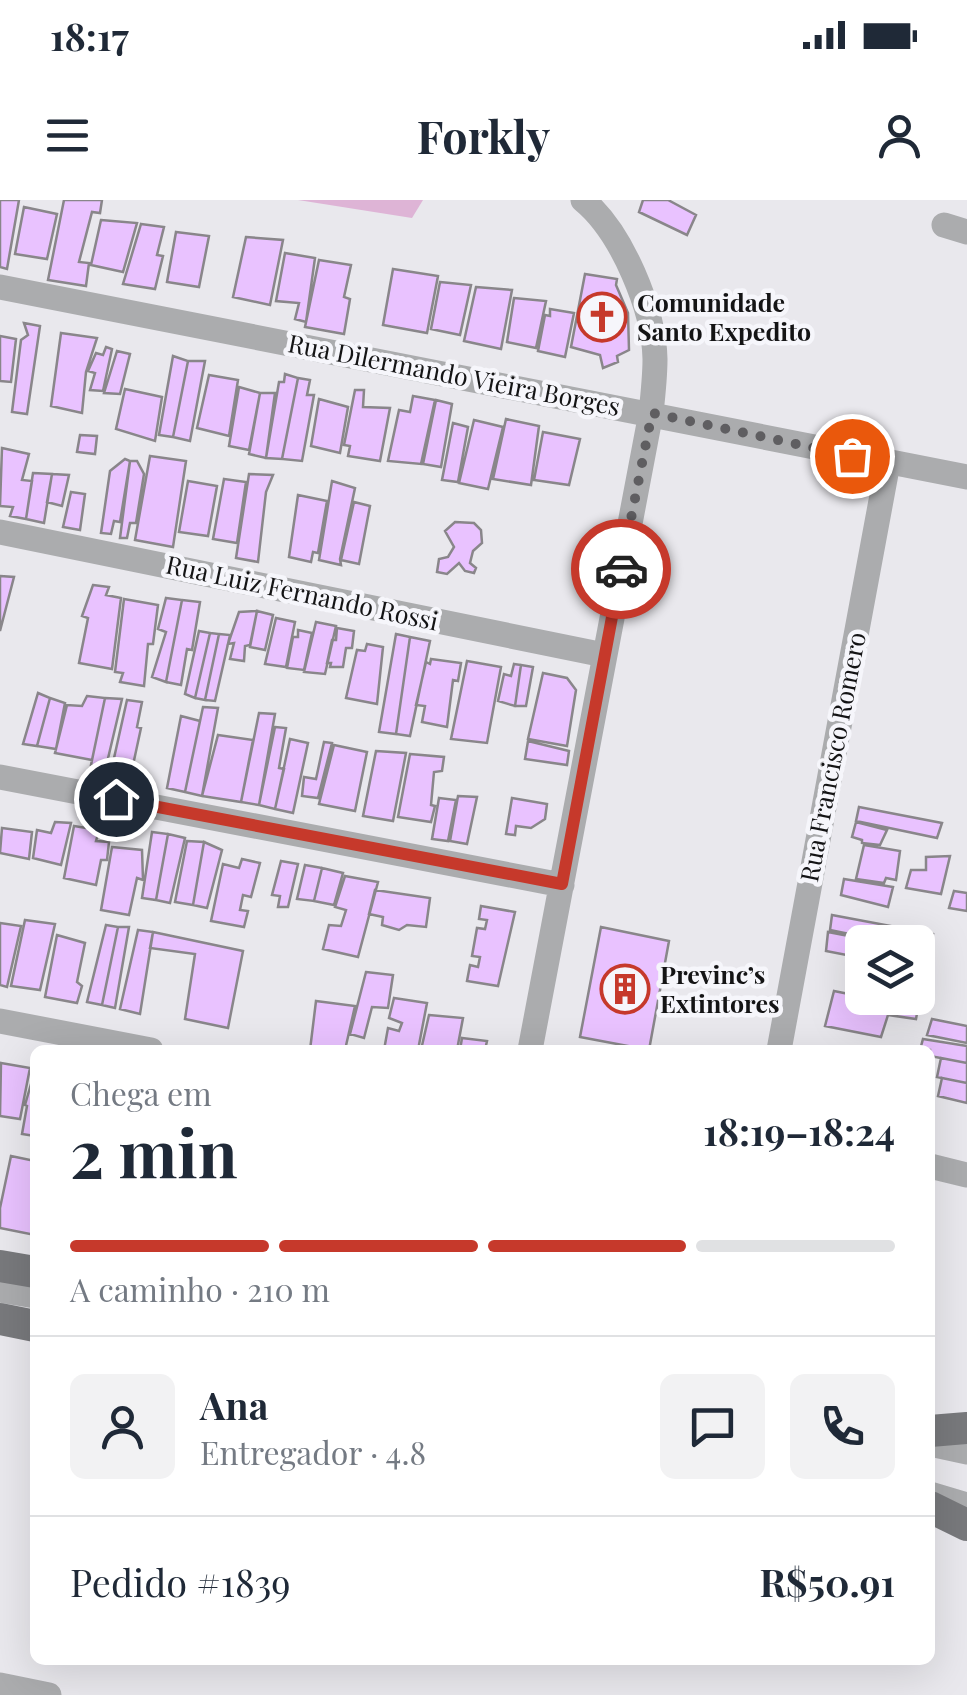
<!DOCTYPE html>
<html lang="pt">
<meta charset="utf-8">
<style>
:root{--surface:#fff;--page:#f2f2f3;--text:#1f2937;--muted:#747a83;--line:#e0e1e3;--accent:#c6392b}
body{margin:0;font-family:"Playfair Display",serif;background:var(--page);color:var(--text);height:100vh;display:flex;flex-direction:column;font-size:38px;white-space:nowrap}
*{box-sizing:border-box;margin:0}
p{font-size:32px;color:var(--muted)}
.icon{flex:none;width:55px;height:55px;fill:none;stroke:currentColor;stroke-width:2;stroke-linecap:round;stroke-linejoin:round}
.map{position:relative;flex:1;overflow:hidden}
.details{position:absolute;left:30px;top:845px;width:905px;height:620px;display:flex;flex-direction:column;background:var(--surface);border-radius:15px;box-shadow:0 10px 40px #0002}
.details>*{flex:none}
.controls{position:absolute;left:845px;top:725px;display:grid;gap:20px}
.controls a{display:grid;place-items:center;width:90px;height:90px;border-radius:15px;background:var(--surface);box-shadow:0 10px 40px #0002;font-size:50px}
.pin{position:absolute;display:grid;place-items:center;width:85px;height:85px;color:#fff;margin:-42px;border:5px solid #fff;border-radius:50%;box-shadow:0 2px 10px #0007}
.courier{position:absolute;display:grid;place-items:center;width:100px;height:100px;margin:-50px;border:8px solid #c6392b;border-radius:50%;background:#fff;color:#222;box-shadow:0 2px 12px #0007}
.headline em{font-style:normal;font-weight:700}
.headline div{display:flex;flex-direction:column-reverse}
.headline{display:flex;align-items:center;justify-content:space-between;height:170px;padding:0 40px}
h1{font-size:65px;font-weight:700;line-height:75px}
.bar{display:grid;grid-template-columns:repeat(4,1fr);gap:15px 10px;align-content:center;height:120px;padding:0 40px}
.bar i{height:12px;border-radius:8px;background:var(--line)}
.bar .active{background:var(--accent)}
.bar p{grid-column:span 4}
.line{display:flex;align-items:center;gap:25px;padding:0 40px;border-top:2px solid var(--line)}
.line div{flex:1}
.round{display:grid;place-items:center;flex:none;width:105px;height:105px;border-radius:15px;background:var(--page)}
.status{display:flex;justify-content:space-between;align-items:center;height:70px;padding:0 50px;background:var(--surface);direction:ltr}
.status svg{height:28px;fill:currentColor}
header{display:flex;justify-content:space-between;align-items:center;height:130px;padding:0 40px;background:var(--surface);font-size:45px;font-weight:700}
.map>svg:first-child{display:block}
.green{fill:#deb4d6}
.building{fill:#e9c2ff;stroke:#89868a;stroke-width:2.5}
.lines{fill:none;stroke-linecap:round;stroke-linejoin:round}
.minor{stroke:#abacae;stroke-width:25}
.major{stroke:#78797c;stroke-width:32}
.done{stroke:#5f5e61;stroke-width:10;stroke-dasharray:0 18}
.route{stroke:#c6392b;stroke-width:12}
.labels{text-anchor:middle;stroke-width:9;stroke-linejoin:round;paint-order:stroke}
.poi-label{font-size:25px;font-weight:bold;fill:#141415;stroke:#f6f6fb;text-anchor:start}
.street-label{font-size:25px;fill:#141415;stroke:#f6f6fb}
</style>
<div class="status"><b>18:17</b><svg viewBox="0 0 49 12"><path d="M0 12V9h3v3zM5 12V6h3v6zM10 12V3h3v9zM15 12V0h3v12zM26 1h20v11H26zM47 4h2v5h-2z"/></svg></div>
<header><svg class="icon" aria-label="menu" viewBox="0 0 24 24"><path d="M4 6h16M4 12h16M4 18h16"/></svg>Forkly<svg class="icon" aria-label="person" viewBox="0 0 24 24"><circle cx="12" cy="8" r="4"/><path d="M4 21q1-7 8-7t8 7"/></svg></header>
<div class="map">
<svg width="967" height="1495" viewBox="0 0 967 1495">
<rect width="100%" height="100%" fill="#e9e8ed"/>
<path class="green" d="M298,0H423L412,18Z"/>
<path class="building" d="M0,0H19L7,69L0,67Z
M64,0H102L100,13L92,12L79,62L89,63L86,86L48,80Z
M643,0H668L696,15L687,35L639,12Z
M24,7L57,14L47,59L15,54Z
M101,20L137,23L123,72L91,65Z
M141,24L164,27L157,55L163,56L155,89L123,84Z
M176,32L209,36L199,87L167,82Z
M246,37L283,40L270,105L233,97Z
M285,53L315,58L306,122L295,119L299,103L276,101Z
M319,60L351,65L344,97L350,99L344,134L305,127Z
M393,69L438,76L427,133L383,125Z
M585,74L617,79L616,85L628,113L629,150L617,156L618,162L603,168L600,155L571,147Z
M440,82L471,85L460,135L431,129Z
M476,87L512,90L501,149L464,141Z
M514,98L546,101L536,148L507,142Z
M550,109L574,113L565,157L538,151L545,115L550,116Z
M24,123L40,126L27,214L12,212L21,140L28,135Z
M61,133L97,138L86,172L82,213L51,206Z
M0,136L16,139L11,182L0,181Z
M106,147L112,149L103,191L90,190L95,173L88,171L96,153L103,155Z
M117,151L130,154L120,194L104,193Z
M173,156L188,161L173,237L159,235Z
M188,161H205L190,241L173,237Z
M285,174L298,178L282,259L266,258L279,182H284Z
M209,175L238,180L229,236L197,228Z
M298,178L310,180L307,195H314L302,261L282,259Z
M239,187L260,193L249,250L229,246Z
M125,189L162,197L155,241L116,229Z
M355,190H364L363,207L390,208L380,261L348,256L350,246L344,245Z
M260,193H275L266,258L249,254Z
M413,196L435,200L421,264L388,261L399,210L410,212Z
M319,199L348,207L340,253L311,246Z
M436,200L452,204L441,267L423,264Z
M506,219L539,226L531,285L493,279Z
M474,220L503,227L488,289L459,283Z
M453,223L468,227L458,282L442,280Z
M543,232L580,239L569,285L534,280Z
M80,235L97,236L95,254L77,252Z
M2,248L29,254L22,280L32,281L26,319L10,316L13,307L0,306Z
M150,256L186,261L173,347L135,340Z
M125,259L130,261L120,322L114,321L111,334L101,333L110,271Z
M130,261H137L144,274L136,323H130L127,338H120Z
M33,273L52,274L44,323L26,319Z
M52,274L69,275L62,306L47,302Z
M249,274L273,275L266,292L258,362L236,358Z
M224,279L246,282L237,343L213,339Z
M188,281L217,286L208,336L179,332Z
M332,281L355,288L340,359L341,365L319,360Z
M71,292L85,294L80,330L63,327Z
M298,295L327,301L318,353L313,352L311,362L289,357Z
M354,302L370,306L359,364L341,360Z
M455,322L474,323L481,330L482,343L473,351L470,363L476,368L474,373L465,371L459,363L447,374L437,372L439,359L448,357L454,347L445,331Z
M0,376L14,377L0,431Z
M93,385L109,387L106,395L121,398L112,469L79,463L88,418L82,416Z
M166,398L182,400L166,482L152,477L166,432L158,429Z
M124,399L158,405L153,444H148L144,486L120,482L123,473L115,472Z
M182,400L200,402L192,450L187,449L181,485L166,482Z
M257,411L250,445L245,446L244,461L230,459L234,443L228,444L239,412Z
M257,411L273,415L265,450L250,447Z
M276,418L295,422L286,467L265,464Z
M316,422L336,426L325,474L304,472Z
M337,428L354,431L352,448H346L343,467H330L331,463H327L332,440H336Z
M298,430L312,433L304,470L287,468L293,437H298Z
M199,431L210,433L195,498L185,494Z
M210,433L219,434L205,500L195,498Z
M219,434L230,435L215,501L205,500Z
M396,434L410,437L396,534L379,532Z
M410,437L430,441L410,536L396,534Z
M367,444L383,447L377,504L346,498L357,450L365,451Z
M431,459L461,463L458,481L453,480L447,527L422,522L425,506L416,505L426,462L430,464Z
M467,461L501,467L487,543L451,539Z
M514,464L521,465L515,506L498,501L504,474L511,476Z
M521,465L533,467L526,506H515Z
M543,473L567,478L576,490L567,546L528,539Z
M38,493L50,498L37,546L23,544Z
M87,496L105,498L92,560L55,553L67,505L82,506Z
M50,498L65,503L56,549L37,546Z
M105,498L122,499L106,567L91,565Z
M127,500L142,502L137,527L141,528L130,579L110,576Z
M203,507L218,508L202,596L185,592Z
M259,513L275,514L259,605L241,602Z
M181,516L200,521L185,592L167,588Z
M275,527L286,528L279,568L284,569L275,609L259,605Z
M218,535L253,540L241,602L202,596Z
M290,539L308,543L293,613L275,609Z
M528,541L569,551L567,565L525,559Z
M324,542L332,543L318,598L302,596L304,577L316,579Z
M334,545L367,552L355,611L319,604Z
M376,551L406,553L393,621L363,616Z
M410,554L444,557L442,571L434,572L431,605L435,606L431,622L398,617Z
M458,596L477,597L467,644L450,641Z
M439,598L456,600L448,641L432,639Z
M512,598L547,604L545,619L531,628L516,626L515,635L506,634Z
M859,607L942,623L937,638L856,621Z
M55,622L71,623L61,665L33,658L37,630L51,633Z
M856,622L887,630L880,645L862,643V640L852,637Z
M74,626L99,630L96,641L109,642L107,660H101L96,685L64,678Z
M2,628L32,632L29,659L0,653Z
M152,632L168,634L156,700L142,698Z
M168,634L185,638L170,703L156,700Z
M187,641L204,642L193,705L175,702Z
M204,642L222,650L207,708L193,705Z
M864,645L900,651L896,680L886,678L884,683L856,679Z
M112,647L142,650L143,680L137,678L129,715L101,710Z
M950,656L941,694L906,688L911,670H926V657Z
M242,659L260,663L251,697L243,695L240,710L248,711L244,727L211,721L223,664L239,668Z
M281,661L298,664L288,707H278L280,696L272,695Z
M305,665L322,668L314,701L297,699Z
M322,668L343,673L334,705L314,701Z
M345,676L378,682L358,757L323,749L329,725L341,726L346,710L335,707Z
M844,679L893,687L888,707L841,695Z
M375,690L430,698L426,727L407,725L399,730L382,725L383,717L369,714Z
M954,691L967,693V711L949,708Z
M481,706L515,712L498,786L467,781L470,765L478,767L480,757L472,756L477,728L485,729L487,720L479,719Z
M832,715L933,734L929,752L918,749V742H888L830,730Z
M25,720L55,724L40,790L11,786Z
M0,723L21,726L7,787L0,785Z
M106,725L118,727L102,805L87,802Z
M118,727H129L115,808L102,805Z
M601,727L669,741L649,850L580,837Z
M138,730L153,732L140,814L120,809Z
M153,732L243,751L228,828L185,819L195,754L150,748Z
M828,732L880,742H862V758L826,751Z
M57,735L85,743L77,782L82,786L77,803L45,797Z
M918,768L927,770L919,804L899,801L900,798H918Z
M366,772L393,775L388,808L372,807L364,838L350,834Z
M834,791L918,808L916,819L888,815L881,837L825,826Z
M394,798L427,803L418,850H384L388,828L399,831L402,823L389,818Z
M316,801L355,806L345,850H310Z
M429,815L463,818L457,850H421Z
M932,819L967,826V843L927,835Z
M462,838L487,841L485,850H460Z
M923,839L967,846V863L930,856V850H920Z
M941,858L967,863V883L937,877Z
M1,863L30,868L20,919L0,916Z
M35,870V936L22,934L27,906L25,905Z
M942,878L967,883V903L938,896Z
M11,956L35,961V1035L0,1028V1008Z"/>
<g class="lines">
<path class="minor" d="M944,25L967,32
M0,87L967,277
M0,332L604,455
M0,577L562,685
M0,821L151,850
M530,850L651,213C653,195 655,177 655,159C654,110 622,32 583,0
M779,850L888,263
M930,966L967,975
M0,1090L35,1096
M930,1244L967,1252
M930,1294L967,1305
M0,1485L49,1495"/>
<path class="major" d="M0,1066L35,1072
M0,1119L35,1126
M930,1231L967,1228
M930,1307L967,1325"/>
</g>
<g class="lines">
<path class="done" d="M621,369L652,213L852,256"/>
<path class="route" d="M116,599L562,684L621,369"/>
</g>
<defs>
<g id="church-ring" transform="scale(2.5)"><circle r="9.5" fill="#f6f6fb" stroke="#c6392b" stroke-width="1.5"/><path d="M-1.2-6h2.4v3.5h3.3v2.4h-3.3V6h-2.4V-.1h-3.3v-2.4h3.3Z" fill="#c6392b"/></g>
<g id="building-ring" transform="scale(2.5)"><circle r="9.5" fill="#f6f6fb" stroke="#c6392b" stroke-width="1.5"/><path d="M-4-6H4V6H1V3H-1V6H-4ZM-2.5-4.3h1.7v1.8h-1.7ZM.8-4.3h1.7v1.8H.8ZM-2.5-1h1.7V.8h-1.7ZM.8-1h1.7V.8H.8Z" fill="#c6392b"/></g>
</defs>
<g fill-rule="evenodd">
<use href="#church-ring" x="602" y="117"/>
<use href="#building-ring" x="625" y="789"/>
</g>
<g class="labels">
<g class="poi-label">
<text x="637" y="112">Comunidade<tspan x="637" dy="29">Santo Expedito</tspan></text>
<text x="660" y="784">Previnc’s<tspan x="660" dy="29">Extintores</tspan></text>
</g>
<g class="street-label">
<text transform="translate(454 175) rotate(11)" y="9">Rua Dilermando Vieira Borges</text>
<text transform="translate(302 393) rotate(12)" y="9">Rua Luiz Fernando Rossi</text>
<text transform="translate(833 557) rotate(-79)" y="9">Rua Francisco Romero</text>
</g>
</g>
</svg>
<div class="controls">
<a><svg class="icon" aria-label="layers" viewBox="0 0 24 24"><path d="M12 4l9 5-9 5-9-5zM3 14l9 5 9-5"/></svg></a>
</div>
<div class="pin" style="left:852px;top:256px;background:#ea580c"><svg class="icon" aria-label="bag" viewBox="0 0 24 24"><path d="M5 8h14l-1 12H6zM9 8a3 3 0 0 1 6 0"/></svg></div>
<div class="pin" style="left:116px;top:599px;background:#1f2937"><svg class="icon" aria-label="home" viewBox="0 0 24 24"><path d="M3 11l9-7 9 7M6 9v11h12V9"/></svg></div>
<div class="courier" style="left:621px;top:369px"><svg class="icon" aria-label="car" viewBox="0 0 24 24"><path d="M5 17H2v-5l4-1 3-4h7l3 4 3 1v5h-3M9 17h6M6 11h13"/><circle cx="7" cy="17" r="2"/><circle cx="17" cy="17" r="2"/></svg></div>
<section class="details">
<div class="headline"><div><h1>2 min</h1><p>Chega em</p></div><em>18:19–18:24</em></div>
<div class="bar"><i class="active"></i><i class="active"></i><i class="active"></i><i></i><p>A caminho · 210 m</p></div>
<div class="line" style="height:180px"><a class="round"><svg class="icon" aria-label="person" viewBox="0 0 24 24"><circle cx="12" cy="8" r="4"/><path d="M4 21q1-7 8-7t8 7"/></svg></a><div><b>Ana</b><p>Entregador · 4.8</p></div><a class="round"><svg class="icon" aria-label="chat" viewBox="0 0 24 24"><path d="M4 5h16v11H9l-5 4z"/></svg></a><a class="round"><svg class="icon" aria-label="phone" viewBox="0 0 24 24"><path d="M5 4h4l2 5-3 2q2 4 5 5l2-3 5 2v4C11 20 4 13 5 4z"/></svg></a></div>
<div class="line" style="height:130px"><div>Pedido #1839</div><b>R$50.91</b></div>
</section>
</div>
